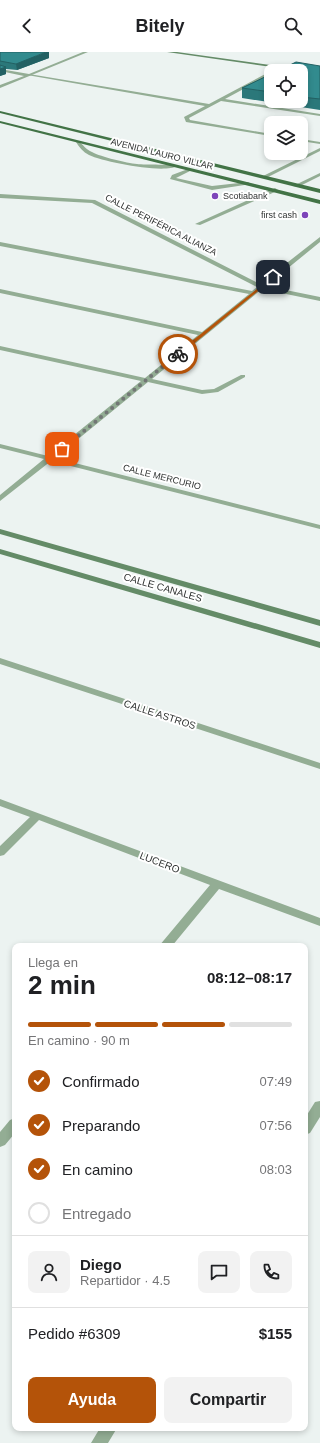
<!DOCTYPE html>
<html lang="es">
<meta charset="utf-8">
<style>
:root{--surface:#fff;--page:#f2f2f2;--text:#202124;--muted:#757577;--line:#e0e0e0;--accent:#b45309}
body{margin:0;font-family:Helvetica,sans-serif;background:var(--page);color:var(--text);height:100vh;display:flex;flex-direction:column;font-size:15px;white-space:nowrap}
*{box-sizing:border-box;margin:0}
p{font-size:13px;color:var(--muted)}
.icon{flex:none;width:22px;height:22px;fill:none;stroke:currentColor;stroke-width:2;stroke-linecap:round;stroke-linejoin:round}
.map{position:relative;flex:1;overflow:hidden}
.panel{position:absolute;left:12px;top:891px;width:296px;height:488px;display:flex;flex-direction:column;background:var(--surface);border-radius:8px;box-shadow:0 2px 6px #0003}
.panel>*{flex:none}
.controls{position:absolute;left:264px;top:12px;display:grid;gap:8px}
.controls a{display:grid;place-items:center;width:44px;height:44px;border-radius:8px;background:var(--surface);box-shadow:0 2px 6px #0003;font-size:20px}
.pin{position:absolute;display:grid;place-items:center;width:34px;height:34px;color:#fff;margin:-17px;border-radius:8px;box-shadow:0 2px 6px #0006}
.courier{position:absolute;display:grid;place-items:center;width:40px;height:40px;margin:-20px;border:3px solid #b45309;border-radius:50%;background:#fff;color:#222;box-shadow:0 1px 5px #0007}
.overview em{font-style:normal;font-weight:700}
.overview div{display:flex;flex-direction:column-reverse}
.overview{display:flex;align-items:center;justify-content:space-between;height:68px;padding:0 16px}
h1{font-size:26px;font-weight:700;line-height:30px}
.bar{display:grid;grid-template-columns:repeat(4,1fr);gap:6px 4px;align-content:center;height:48px;padding:0 16px}
.bar i{height:5px;border-radius:3px;background:var(--line)}
.bar .active{background:var(--accent)}
.bar p{grid-column:span 4}
.line{display:flex;align-items:center;gap:10px;padding:0 16px;border-top:1px solid var(--line)}
.line div{flex:1}
.round{display:grid;place-items:center;flex:none;width:42px;height:42px;border-radius:8px;background:var(--page)}
ol{padding:0 16px;list-style:none}
li{display:flex;align-items:center;gap:12px;height:44px}
li p{margin-inline-start:auto}
li .icon{padding:4px;border-radius:50%;background:var(--accent);color:#fff;stroke-width:4}
li:last-child{color:var(--muted)}
li i{width:22px;height:22px;border:2px solid var(--line);border-radius:50%}
.button{display:flex;gap:8px;margin-top:auto;padding:8px 16px}
.button a{flex:1;height:46px;border-radius:8px;background:var(--accent);color:#fff;font-size:16px;font-weight:700;line-height:46px;text-align:center}
.button a+a{background:var(--page);color:var(--text)}
header{display:flex;justify-content:space-between;align-items:center;height:52px;padding:0 16px;background:var(--surface);font-size:18px;font-weight:700}
.map>svg:first-child{display:block}
.lines{fill:none;stroke-linecap:round;stroke-linejoin:round}
.service{fill:#93ad94;fill-rule:evenodd}
.minor{fill:#93ad94;fill-rule:evenodd}
.secondary{fill:#648b67;fill-rule:evenodd}
.primary{fill:#427346;fill-rule:evenodd}
.wall{fill:#2b787a}
.shaded-wall{fill:#236163}
.building{fill:#328b8e;stroke:#236163}
.route{fill:#b45309}
.done{stroke:#727675;stroke-width:4;stroke-dasharray:0 7.2}
.poi-dot{fill:#7e44ba;stroke:#fff;stroke-width:1.5}
.labels{text-anchor:middle;stroke-width:4;stroke-linejoin:round;paint-order:stroke}
.far-street-label{font-size:9px;fill:#303332;stroke:#fff}
.far-poi-label{font-size:9px;fill:#303332;stroke:#fff;text-anchor:start}
.street-label{font-size:10px;fill:#303332;stroke:#fff}
</style>
<header><svg class="icon" aria-label="back" viewBox="0 0 24 24"><path d="M15 5l-7 7 7 7"/></svg>Bitely<svg class="icon" aria-label="search" viewBox="0 0 24 24"><circle cx="10" cy="10" r="6"/><path d="M15 15l6 6"/></svg></header>
<div class="map">
<svg width="320" height="1391" viewBox="0 0 320 1391">
<rect width="100%" height="100%" fill="#ecf3f1"/>
<g class="lines">
<path class="service" d="M285,12L288,13L277,19H272Z
M271,19V22L225,47L320,62V64L221,49L189,66L190,68L271,82V84L186,70L184,65L205,54L27,23L29,22L209,52Z
M301,87L320,90V92L301,89Z
M78,89C83,92 86,98 92,100C101,105 127,111 137,112C145,113 174,112 177,114C164,122 104,110 89,103C83,100 79,95 76,90Z
M320,96V99L266,126L261,125Z
M188,117L190,119L176,126L212,134L248,130L251,132L212,138L170,127L172,123Z
M320,121V124L298,135L293,134Z
M275,136L278,138L277,139L200,173L195,172Z"/>
<path class="minor" d="M83,0H88L0,36V33L24,24L0,19V17L29,22Z
M0,142L95,148L260,232L320,185V190L266,234L320,245V249L262,237L152,327L202,338L214,337L241,323H245V325L218,340L202,342L148,330L55,406L320,473V477L51,409L0,449V443L44,407L0,396V392L48,404L141,329L0,298V294L145,326L198,283L0,241V237L202,280L249,242L0,194V190L252,239L257,235L92,151L0,146Z
M0,606L320,711V717L0,612Z
M0,747L320,866V874L219,837L172,894H159L210,833L39,768L4,803L0,804V794L30,765L0,754Z
M320,1049V1065L310,1081L305,1083V1066L315,1050Z
M15,1066V1081L5,1093L0,1095V1080L10,1068Z
M100,1376H117L108,1391H91Z"/>
<path class="secondary" d="M167,0H177L320,20V22Z
M0,477L320,568V574L0,482Z
M0,497L320,590V596L0,502Z"/>
<path class="primary" d="M0,59L320,137V141L0,61Z
M0,69L320,148V152L0,71Z"/>
</g>
<path class="wall" d="M0,0L49,6L17,18L6,17V22L0,24Z
M320,14V58L242,46V36L271,22V49H301V19Z"/>
<path class="shaded-wall" d="M46,0H49V6L17,18L16,12Z
M6,15V22L0,24V17Z"/>
<path class="building" d="M0,0H46L16,12L0,9Z
M296,10L320,14V47L301,45V19H278Z
M0,13L6,15L0,17Z
M271,22V40L242,36Z"/>
<path class="route" d="M273,224L274,226L180,303H177V301Z"/>
<g class="lines">
<path class="done" d="M62,397L178,302"/>
</g>
<g class="poi-dot">
<circle cx="215" cy="144" r="4"/>
<circle cx="305" cy="163" r="4"/>
</g>
<g class="labels">
<g class="far-street-label">
<text transform="translate(162 102) rotate(14)" y="3">AVENIDA LAURO VILLAR</text>
<text transform="translate(161 173) rotate(27)" y="3">CALLE PERIFÉRICA ALIANZA</text>
<text transform="translate(162 425) rotate(14)" y="3">CALLE MERCURIO</text>
</g>
<g class="far-poi-label">
<text x="223" y="147">Scotiabank</text>
<text x="297" y="166" text-anchor="end">first cash</text>
</g>
<g class="street-label">
<text transform="translate(163 535) rotate(16)" y="4">CALLE CANALES</text>
<text transform="translate(160 662) rotate(18)" y="4">CALLE ASTROS</text>
<text transform="translate(160 810) rotate(21)" y="4">LUCERO</text>
</g>
</g>
</svg>
<div class="controls">
<a><svg class="icon" aria-label="locate" viewBox="0 0 24 24"><circle cx="12" cy="12" r="6"/><path d="M12 2v4M12 18v4M2 12h4M18 12h4"/></svg></a>
<a><svg class="icon" aria-label="layers" viewBox="0 0 24 24"><path d="M12 4l9 5-9 5-9-5zM3 14l9 5 9-5"/></svg></a>
</div>
<div class="pin" style="left:62px;top:397px;background:#ea580c"><svg class="icon" aria-label="bag" viewBox="0 0 24 24"><path d="M5 8h14l-1 12H6zM9 8a3 3 0 0 1 6 0"/></svg></div>
<div class="pin" style="left:273px;top:225px;background:#1f2937"><svg class="icon" aria-label="home" viewBox="0 0 24 24"><path d="M3 11l9-7 9 7M6 9v11h12V9"/></svg></div>
<div class="courier" style="left:178px;top:302px"><svg class="icon" aria-label="bike" viewBox="0 0 24 24"><circle cx="6" cy="16" r="4"/><circle cx="18" cy="16" r="4"/><path d="M6 16l4-8h5l3 8M10 8l3 8H6M13 5h3"/></svg></div>
<section class="panel">
<div class="overview"><div><h1>2 min</h1><p>Llega en</p></div><em>08:12–08:17</em></div>
<div class="bar"><i class="active"></i><i class="active"></i><i class="active"></i><i></i><p>En camino · 90 m</p></div>
<ol>
<li><svg class="icon" aria-label="check" viewBox="0 0 24 24"><path d="M5 12l5 5 9-10"/></svg>Confirmado<p>07:49</p></li>
<li><svg class="icon" aria-label="check" viewBox="0 0 24 24"><path d="M5 12l5 5 9-10"/></svg>Preparando<p>07:56</p></li>
<li><svg class="icon" aria-label="check" viewBox="0 0 24 24"><path d="M5 12l5 5 9-10"/></svg>En camino<p>08:03</p></li>
<li><i></i>Entregado</li>
</ol>
<div class="line" style="height:72px"><a class="round"><svg class="icon" aria-label="person" viewBox="0 0 24 24"><circle cx="12" cy="8" r="4"/><path d="M4 21q1-7 8-7t8 7"/></svg></a><div><b>Diego</b><p>Repartidor · 4.5</p></div><a class="round"><svg class="icon" aria-label="chat" viewBox="0 0 24 24"><path d="M4 5h16v11H9l-5 4z"/></svg></a><a class="round"><svg class="icon" aria-label="phone" viewBox="0 0 24 24"><path d="M5 4h4l2 5-3 2q2 4 5 5l2-3 5 2v4C11 20 4 13 5 4z"/></svg></a></div>
<div class="line" style="height:52px"><div>Pedido #6309</div><b>$155</b></div>
<div class="button"><a>Ayuda</a><a>Compartir</a></div>
</section>
</div>
